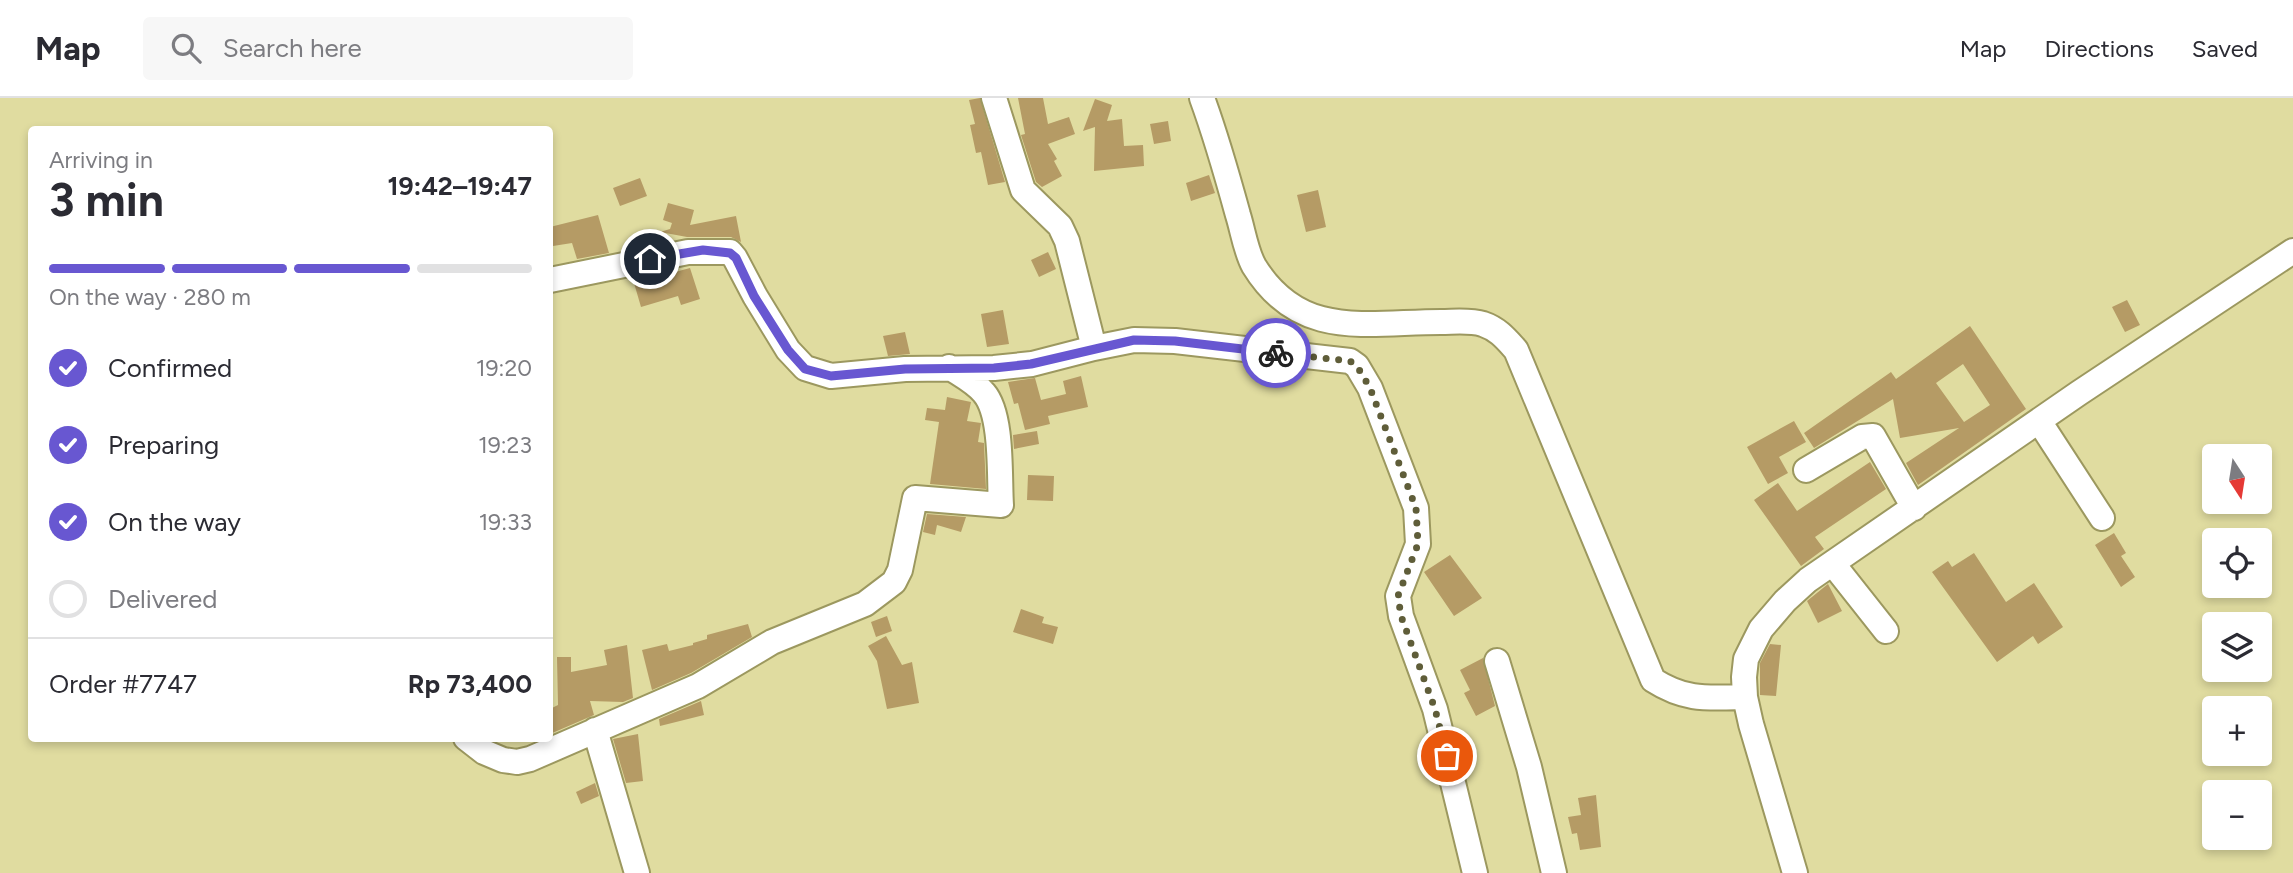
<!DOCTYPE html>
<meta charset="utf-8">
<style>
:root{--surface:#fff;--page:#f7f7f7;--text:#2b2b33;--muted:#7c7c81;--line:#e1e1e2;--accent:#6857d1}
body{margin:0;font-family:Figtree,sans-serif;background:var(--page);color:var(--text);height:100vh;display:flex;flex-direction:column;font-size:26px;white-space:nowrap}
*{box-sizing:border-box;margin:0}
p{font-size:23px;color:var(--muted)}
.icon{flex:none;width:38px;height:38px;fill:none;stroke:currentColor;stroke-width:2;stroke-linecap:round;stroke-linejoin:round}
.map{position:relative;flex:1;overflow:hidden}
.sheet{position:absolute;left:28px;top:28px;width:525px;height:616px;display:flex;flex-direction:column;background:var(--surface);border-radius:7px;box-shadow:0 4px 10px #0003}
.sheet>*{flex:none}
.needle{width:46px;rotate:168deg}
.buttons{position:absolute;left:2202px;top:346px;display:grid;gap:14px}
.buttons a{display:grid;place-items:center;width:70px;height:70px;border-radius:7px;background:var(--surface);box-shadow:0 4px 10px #0003;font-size:35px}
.pin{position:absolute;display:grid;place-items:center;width:60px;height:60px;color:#fff;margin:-30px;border:4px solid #fff;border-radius:50%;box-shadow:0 2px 7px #0007}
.courier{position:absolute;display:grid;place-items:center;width:70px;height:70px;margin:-35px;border:5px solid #6857d1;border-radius:50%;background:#fff;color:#222;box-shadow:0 2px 9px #0007}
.overview em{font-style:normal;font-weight:700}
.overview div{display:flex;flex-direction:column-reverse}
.overview{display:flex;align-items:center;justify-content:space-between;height:119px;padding:0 21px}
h1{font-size:46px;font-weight:700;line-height:52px}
.bar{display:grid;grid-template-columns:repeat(4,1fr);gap:10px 7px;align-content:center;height:84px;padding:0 21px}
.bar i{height:9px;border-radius:5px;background:var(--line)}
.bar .current{background:var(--accent)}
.bar p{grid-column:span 4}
.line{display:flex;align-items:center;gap:18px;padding:0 21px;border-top:2px solid var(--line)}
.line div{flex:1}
ol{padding:0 21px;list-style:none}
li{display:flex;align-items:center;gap:21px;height:77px}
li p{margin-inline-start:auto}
li .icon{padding:7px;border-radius:50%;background:var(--accent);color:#fff;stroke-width:4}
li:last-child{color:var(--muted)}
li i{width:38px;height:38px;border:4px solid var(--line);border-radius:50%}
header{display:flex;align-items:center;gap:42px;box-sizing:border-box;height:98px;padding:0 35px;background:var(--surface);border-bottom:2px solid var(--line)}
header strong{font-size:33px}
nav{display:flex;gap:38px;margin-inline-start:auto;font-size:24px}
.search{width:490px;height:63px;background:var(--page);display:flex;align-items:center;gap:18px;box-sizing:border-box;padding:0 24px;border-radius:7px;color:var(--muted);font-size:26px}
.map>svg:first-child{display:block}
.building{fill:#b59b65;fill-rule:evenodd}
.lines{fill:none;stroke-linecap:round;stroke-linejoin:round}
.minor-casing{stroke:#9c985f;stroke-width:28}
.minor{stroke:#fff;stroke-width:24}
.done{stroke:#5f5d39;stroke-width:7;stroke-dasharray:0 12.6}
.route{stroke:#6857d1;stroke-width:9}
</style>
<header>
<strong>Map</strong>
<div class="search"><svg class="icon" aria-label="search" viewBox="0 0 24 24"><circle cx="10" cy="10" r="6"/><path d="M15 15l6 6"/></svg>Search here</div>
<nav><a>Map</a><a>Directions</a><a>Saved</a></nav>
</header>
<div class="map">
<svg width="2293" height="775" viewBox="0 0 2293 775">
<rect width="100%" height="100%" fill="#e0dca0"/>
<path class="building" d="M980,0L1005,84L988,87L981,54L976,55L970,27L975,26L969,2Z
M1018,0H1043L1048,26L1069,19L1075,36L1048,46L1057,61L1054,63L1062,78L1042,89L1036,84L1021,37L1025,36Z
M1095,1L1112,7L1107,23L1122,21L1124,48L1143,47L1144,68L1094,73L1095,29L1083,33Z
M1168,23L1171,43L1154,46L1150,26Z
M1209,77L1215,95L1191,103L1186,85Z
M640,80L647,98L620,108L613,90Z
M1318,92L1326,129L1306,134L1297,97Z
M668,105L694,112L690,127L736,118L741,144L731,139H687L660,134L670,131L672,125L663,122Z
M598,117L609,155L577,161L572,145L553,148L550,129Z
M1048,154L1056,171L1039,179L1031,162Z
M690,170L700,201L681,207L678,198L641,209L634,185Z
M2127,202L2140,227L2125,234L2112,209Z
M1003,212L1009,246L987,249L981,216Z
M1970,228L2026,311L1918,387L1906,365L1959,330L1900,340L1893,301L1814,350L1804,335L1891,274L1896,281ZM1963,266L1990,307L1964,324L1936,285Z
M905,234L910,256L888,258L883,238Z
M1081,278L1088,309L1048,318L1050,326L1025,332L1018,305L1014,306L1008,284L1035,280L1041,302L1066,296L1063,283Z
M947,299L971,304L967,323L981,325L978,344L984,345L986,391L930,386L939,324L925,322L927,310L945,312Z
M1794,323L1806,344L1779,359L1788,375L1768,386L1747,349Z
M1037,333L1039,346L1014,351L1013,337Z
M1870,364L1886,391L1815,439L1824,451L1801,468L1754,402L1778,385L1797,413Z
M1028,377L1054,378L1053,403L1027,402Z
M927,416L966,419L961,434L937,427L935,437L923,434Z
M2114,435L2126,455L2121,458L2135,479L2121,489L2095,447Z
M1974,455L2006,504L2034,485L2063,529L2038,546L2033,538L1997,564L1932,474L1948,463L1952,469Z
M1450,457L1482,500L1454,518L1424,474Z
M1828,486L1842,513L1818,525L1807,503Z
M1021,511L1044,519L1042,525L1058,529L1053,546L1013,534Z
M887,518L892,533L876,539L871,524Z
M748,526L752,539L691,575L652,592L642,552L667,546L669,553L693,547V545L707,541V537Z
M886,538L902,567L912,564L919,605L887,611L877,563L868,548Z
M1770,546L1781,547L1776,598L1760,597V565Z
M627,547L633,600L623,604L590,603L594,617L550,636V611L558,607L557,559H571V574L607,567L604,552Z
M1483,560L1495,608L1476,618L1464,595L1470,592L1460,572Z
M701,603L704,617L660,628L659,621Z
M638,636L643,683L626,685L613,641Z
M595,685L599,698L581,706L576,694Z
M1596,697L1601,749L1580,752L1577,735L1572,736L1568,719L1581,717L1578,700Z"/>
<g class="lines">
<g class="minor-casing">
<path id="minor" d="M994,0L1023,92L1060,128L1067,143L1094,250L1134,242L1175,243L1350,263L1357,268L1370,290L1416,410L1418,446L1398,498L1401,518L1435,611L1475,775
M1202,0C1216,38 1227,77 1238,117C1243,133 1246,154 1254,168C1300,243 1368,224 1441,224C1454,224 1470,222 1483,226C1498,231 1506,241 1516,252L1653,582C1686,603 1707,600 1745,599
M550,182L688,154H730L735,160L755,198L788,252L805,270L831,278L905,271L994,270L1032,266L1094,250
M2039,323L2102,420
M1806,372L1862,339L1873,338L1914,410
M1833,466L1886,533
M1497,563L1529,669L1554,775
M595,632L637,775
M466,640L484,654L503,662L517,664L530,661L698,588L772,544L865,506L894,484L900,472L915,400L1001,407C999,379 1003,317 984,295C975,284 961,277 949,269
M1795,775L1751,626L1745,599L1744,579L1746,561L1761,531L1785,503L1808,482L2079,295L2293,153"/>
</g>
<use href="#minor" class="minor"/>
</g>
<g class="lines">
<path class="done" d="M1276,255L1350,263L1357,268L1370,290L1416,410L1418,446L1398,498L1401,518L1435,611L1447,658"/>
<path class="route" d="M650,161L703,152L730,155L736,160L754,198L788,252L805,271L831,278L905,271L994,270L1031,266L1134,242L1175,243L1276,255"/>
</g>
</svg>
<div class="buttons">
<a><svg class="needle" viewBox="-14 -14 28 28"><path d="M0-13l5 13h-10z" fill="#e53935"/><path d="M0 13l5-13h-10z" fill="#7c7c81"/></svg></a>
<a><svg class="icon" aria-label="locate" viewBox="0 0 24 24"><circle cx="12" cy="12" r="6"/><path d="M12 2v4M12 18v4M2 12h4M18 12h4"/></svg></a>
<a><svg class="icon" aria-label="layers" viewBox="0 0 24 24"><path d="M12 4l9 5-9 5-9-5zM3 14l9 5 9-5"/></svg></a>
<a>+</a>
<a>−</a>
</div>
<div class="pin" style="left:1447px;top:658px;background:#ea580c"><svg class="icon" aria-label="bag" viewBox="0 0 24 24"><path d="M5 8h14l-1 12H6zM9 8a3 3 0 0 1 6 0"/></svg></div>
<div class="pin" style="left:650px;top:161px;background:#1f2937"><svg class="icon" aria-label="home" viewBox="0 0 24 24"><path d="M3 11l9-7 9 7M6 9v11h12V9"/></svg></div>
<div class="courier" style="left:1276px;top:255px"><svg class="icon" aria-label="bike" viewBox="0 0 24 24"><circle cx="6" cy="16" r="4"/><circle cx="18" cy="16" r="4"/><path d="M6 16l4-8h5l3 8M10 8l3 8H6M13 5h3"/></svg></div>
<section class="sheet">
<div class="overview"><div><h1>3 min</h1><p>Arriving in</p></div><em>19:42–19:47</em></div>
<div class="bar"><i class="current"></i><i class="current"></i><i class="current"></i><i></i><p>On the way · 280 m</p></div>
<ol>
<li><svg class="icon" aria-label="check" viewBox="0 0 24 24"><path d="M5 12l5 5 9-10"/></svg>Confirmed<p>19:20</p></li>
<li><svg class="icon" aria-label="check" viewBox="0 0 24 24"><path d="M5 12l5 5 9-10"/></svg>Preparing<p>19:23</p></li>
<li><svg class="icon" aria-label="check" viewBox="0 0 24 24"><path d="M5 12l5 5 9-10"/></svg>On the way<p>19:33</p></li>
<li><i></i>Delivered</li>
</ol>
<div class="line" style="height:91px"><div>Order #7747</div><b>Rp 73,400</b></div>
</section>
</div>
